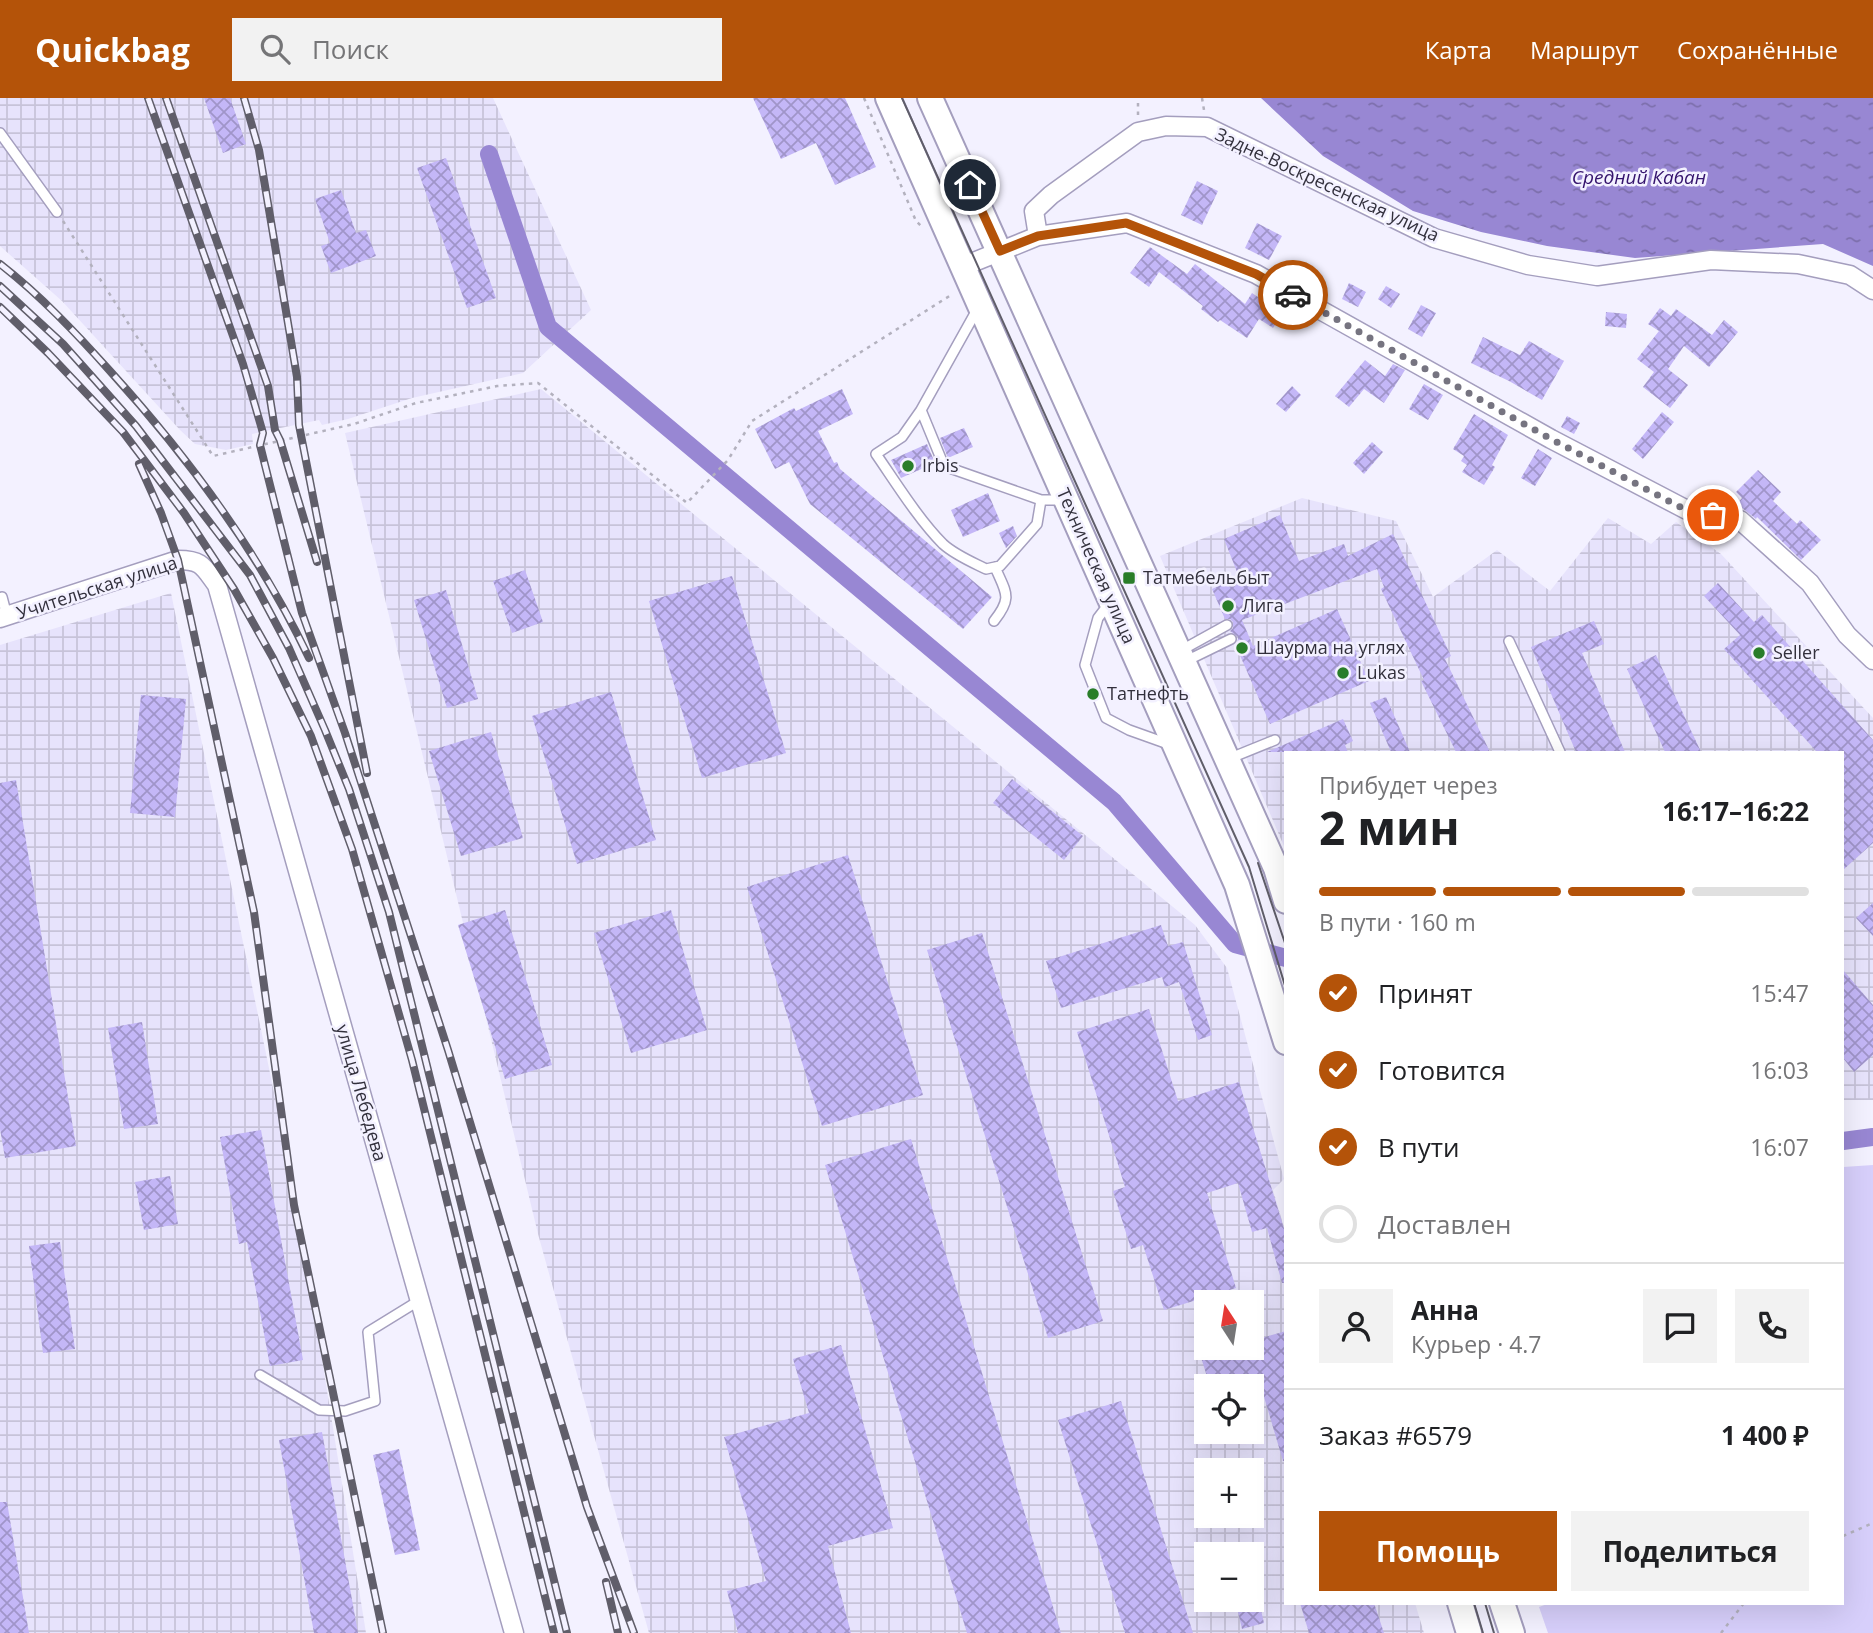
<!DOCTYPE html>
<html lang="ru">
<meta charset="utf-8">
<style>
:root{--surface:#fff;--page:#f2f2f2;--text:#202124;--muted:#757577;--line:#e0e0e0;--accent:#b45309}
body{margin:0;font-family:"Open Sans",sans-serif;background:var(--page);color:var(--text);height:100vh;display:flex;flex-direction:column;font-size:26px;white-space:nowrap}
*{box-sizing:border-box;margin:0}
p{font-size:23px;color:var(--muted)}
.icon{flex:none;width:38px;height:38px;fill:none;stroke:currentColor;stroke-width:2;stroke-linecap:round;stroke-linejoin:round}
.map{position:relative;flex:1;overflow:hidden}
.details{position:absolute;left:1284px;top:653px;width:560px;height:854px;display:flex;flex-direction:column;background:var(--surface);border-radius:0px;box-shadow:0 7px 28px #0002}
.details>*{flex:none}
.needle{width:46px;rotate:348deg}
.fabs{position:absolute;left:1194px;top:1192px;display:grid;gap:14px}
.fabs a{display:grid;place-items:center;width:70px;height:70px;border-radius:0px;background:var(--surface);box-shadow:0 7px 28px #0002;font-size:35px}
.pin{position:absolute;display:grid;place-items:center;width:60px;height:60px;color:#fff;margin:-30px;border:4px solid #fff;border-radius:50%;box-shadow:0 2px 7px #0007}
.courier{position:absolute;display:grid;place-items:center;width:70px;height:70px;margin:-35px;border:5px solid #b45309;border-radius:50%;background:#fff;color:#222;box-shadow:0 2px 9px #0007}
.summary em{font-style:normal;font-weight:700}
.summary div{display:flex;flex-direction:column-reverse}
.summary{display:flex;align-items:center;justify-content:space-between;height:119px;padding:0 35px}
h1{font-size:46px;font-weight:700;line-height:52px}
.bar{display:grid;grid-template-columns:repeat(4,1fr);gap:10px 7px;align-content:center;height:84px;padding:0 35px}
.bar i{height:9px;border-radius:5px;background:var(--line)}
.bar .selected{background:var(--accent)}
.bar p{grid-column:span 4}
.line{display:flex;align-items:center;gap:18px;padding:0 35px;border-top:2px solid var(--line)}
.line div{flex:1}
.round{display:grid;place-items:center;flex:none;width:74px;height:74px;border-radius:0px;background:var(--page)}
ol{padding:0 35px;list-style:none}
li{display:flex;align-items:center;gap:21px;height:77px}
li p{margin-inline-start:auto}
li .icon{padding:7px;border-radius:50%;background:var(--accent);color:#fff;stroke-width:4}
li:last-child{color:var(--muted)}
li i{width:38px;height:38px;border:4px solid var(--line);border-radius:50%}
.button{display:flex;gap:14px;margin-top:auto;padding:14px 35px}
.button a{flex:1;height:80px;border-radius:0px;background:var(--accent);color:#fff;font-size:28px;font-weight:700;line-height:80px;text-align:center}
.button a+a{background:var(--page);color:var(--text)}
header{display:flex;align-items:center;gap:42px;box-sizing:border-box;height:98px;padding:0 35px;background:var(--accent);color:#fff}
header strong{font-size:33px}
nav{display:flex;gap:38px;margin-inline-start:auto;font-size:24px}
.search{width:490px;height:63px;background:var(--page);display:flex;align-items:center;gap:18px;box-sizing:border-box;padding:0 24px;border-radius:0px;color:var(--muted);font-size:26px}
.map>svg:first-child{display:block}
.industrial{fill:url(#industrial-grid);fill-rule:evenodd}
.green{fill:#d7cffb}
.water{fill:url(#water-ripples)}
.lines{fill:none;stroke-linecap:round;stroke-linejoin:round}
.canal{stroke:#9887d3;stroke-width:18}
.building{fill:url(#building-cross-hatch)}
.lane-casing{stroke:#a49ebe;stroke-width:12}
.street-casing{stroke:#a49ebe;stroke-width:21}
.secondary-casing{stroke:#a49ebe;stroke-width:28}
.path{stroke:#b3b1be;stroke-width:2.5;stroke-dasharray:3.5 5;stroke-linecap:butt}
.lane{stroke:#fff;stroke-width:9}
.street{stroke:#fff;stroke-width:18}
.secondary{stroke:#fff;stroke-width:24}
.tram{stroke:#605e6a;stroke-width:2}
.rail-casing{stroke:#605e6a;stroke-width:8}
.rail{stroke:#f3f1ff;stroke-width:5;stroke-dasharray:16;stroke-linecap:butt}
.done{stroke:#767480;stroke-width:7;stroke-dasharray:0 12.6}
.route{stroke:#b45309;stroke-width:9}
.poi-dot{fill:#297d29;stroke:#f3f1ff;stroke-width:2.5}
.labels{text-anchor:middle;stroke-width:5;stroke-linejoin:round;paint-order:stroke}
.street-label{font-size:18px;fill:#32303c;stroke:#f3f1ff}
.poi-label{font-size:18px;fill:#32303c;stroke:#f3f1ff;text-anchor:start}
.water-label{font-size:19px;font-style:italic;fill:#35146d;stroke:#f3f1ff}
</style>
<header>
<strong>Quickbag</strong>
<div class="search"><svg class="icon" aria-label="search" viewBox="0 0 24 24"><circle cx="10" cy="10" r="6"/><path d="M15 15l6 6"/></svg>Поиск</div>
<nav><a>Карта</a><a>Маршрут</a><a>Сохранённые</a></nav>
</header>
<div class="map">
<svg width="1873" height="1535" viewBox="0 0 1873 1535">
<defs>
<pattern id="industrial-grid" width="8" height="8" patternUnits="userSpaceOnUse" patternTransform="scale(1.75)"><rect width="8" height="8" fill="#e7e3fc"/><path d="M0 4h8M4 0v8" fill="none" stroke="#c7c3d9"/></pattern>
<pattern id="water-ripples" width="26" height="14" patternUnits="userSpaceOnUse" patternTransform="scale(1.75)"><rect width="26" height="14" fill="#9887d3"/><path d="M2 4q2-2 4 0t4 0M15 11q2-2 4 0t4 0" fill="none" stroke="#7d6fac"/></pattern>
<pattern id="building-cross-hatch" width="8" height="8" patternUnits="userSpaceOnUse" patternTransform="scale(1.75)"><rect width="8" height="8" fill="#c4b7f7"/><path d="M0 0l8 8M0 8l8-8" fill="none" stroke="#a095c9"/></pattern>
</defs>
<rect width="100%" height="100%" fill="#f3f1ff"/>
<path class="industrial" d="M0,0H493L591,212L523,275L412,300L348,321L322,327L319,322L252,336L253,346L226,352L195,346L180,332L62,203L0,148Z
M541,291L1195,827L1227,870L1284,1081L1273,1092L1286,1136V1505H1415L1424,1535H649L538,1136L345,335ZM1206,1204H1251V1250H1206ZM1206,1288H1251V1334H1206ZM1206,1372H1251V1418H1206ZM1206,1456H1251V1502H1206Z
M1302,400L1396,423L1433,499L1497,452L1550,493L1608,420L1651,446L1676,424L1721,456L1873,620V1002H1843V654H1286V753L1160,458Z
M171,495L297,1106L366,1535H0V547Z"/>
<path class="green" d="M1873,1067V1535H1548L1539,1509L1550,1505H1843V1069Z"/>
<path class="water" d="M1261,0H1873V168L1823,146L1635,160L1547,148L1481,134L1413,113L1323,58Z"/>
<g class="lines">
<path class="canal" d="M489,56L548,229L1114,704L1235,846L1286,860
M1843,1043L1873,1039"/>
</g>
<path class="building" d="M204,0H230L246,46L223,55Z
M753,0H845L876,69L835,87L816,45L781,61Z
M446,60L496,200L467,210L417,70Z
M1197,83L1218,93L1202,127L1181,117Z
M341,92L356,135L366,132L376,158L331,175L321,148L330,145L315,101Z
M1257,125L1282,138L1269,162L1245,150Z
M1150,149L1187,176L1195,166L1245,206L1252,195L1261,201L1266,195L1283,204L1281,209L1285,211L1273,230L1259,221L1247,240L1220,222L1218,224L1201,211L1203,208L1159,174L1149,189L1130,175Z
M1349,185L1366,194L1358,209L1342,201Z
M1386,188L1400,196L1391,210L1378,201Z
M1421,207L1436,215L1422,239L1408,231Z
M1660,210L1671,218L1676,211L1712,237L1724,222L1738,234L1709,269L1684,248L1668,271L1688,287L1670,310L1643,289L1654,274L1637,261L1659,233L1648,226Z
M1606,214L1627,216L1626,230L1605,228Z
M1483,239L1520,257L1529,243L1564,263L1542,302L1509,283L1471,265Z
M1365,262L1385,278L1393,266L1405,272L1384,305L1364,291L1349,309L1335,298Z
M1424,286L1443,297L1428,322L1409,311Z
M1292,288L1301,297L1286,314L1276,306Z
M842,291L853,316L818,333L834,365L837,364L840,371L992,499L963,531L810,406L789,364L775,371L755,331L794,310L796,313Z
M1662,314L1674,324L1643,361L1632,351Z
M1474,316L1508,337L1492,367L1495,369L1484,387L1462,374L1467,367L1461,363L1464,358L1453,351Z
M1567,318L1580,325L1574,336L1561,329Z
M964,330L973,349L948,360L940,340Z
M1372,344L1383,354L1364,376L1353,365Z
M927,346L935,365L901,380L891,362Z
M1538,351L1552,360L1535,388L1521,380Z
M1758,372L1781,394L1773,403L1797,426L1800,422L1821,442L1801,462L1757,419L1756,421L1737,406L1742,400L1736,394Z
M988,395L1000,423L963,439L951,412Z
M1280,417L1299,463L1344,446L1348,458L1393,436L1451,558L1445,561L1490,654H1456L1421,583L1424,582L1381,491L1384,489L1377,471L1242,522L1253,548L1337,511L1369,583L1270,626L1235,546L1238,542V539L1230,533L1233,530V524L1230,521H1225L1212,491L1239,479L1224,441Z
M1013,428L1017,438L1006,450L999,435Z
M525,472L543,524L512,535L493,483Z
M732,478L786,655L702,680L649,503Z
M1718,485L1754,524L1762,517L1873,642V745L1843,772V654H1817L1724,551L1740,537L1704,498Z
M446,492L478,601L447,610L414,502Z
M1594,523L1604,546L1582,555L1625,654H1576L1531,549Z
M1656,557L1701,654H1665L1627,571Z
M611,594L656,742L577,766L532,618Z
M141,597L186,601L175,719L130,715Z
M1386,599L1410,654H1391L1370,605Z
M1343,621L1353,643L1345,647L1348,654H1267Z
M491,634L523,740L461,758L429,653Z
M1012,681L1083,738L1064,762L993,705Z
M16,682L76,1048L5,1060L0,1031V685Z
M848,757L923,997L822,1028L747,789Z
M1873,805V838L1856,820Z
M505,812L552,967L505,981L458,827Z
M671,812L707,932L631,955L594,835Z
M1161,827L1168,848L1183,844L1212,937L1198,942L1179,884L1165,889L1162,879L1061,910L1046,863Z
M982,835L1103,1223L1048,1240L927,852Z
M1843,872L1873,907V957L1854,974L1843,960Z
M1149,911L1178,1003L1239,984L1286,1137V1185H1282L1267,1130L1252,1134L1238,1085L1207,1095L1236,1190L1164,1212L1143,1147L1131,1151L1113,1093L1125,1089L1077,934Z
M142,924L158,1026L124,1031L108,930Z
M261,1032L303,1262L270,1268L247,1144L239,1146L220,1039Z
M911,1041L1061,1535H967L825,1067Z
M170,1078L178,1126L144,1132L135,1084Z
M60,1144L75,1251L43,1255L29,1148Z
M1286,1233V1363H1283L1262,1292L1251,1295V1288H1210L1198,1250H1251V1243Z
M841,1247L893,1430L828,1448L851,1535H738L727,1493L766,1483L724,1339L809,1315L793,1261Z
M1121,1303L1193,1535H1125L1058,1322Z
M322,1334L358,1535H314L279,1342Z
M399,1351L420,1452L395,1457L373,1357Z
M0,1404H7L29,1535H0Z
M1300,1505H1374L1384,1535H1309Z
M1260,1508L1264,1525L1242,1531L1238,1514Z"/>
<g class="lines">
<g class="lane-casing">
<path id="lane" d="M0,35L57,114
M978,210L921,312L944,368L1041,402H1065
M921,312L902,339L876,356C896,385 919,422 943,446C955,457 972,464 986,471L1000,468L1037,426L1041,402
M2,499L7,518
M1108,507L1098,520L1085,567L1106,620L1129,632L1171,647
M994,523C1013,499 1006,495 995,469
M1509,543L1560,654
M1180,553L1227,527
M1186,563L1231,541
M1228,661L1275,642
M260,1277L319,1312L345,1313L375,1303L368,1234L420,1202"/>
</g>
<g class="street-casing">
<path id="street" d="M1038,138L1034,113L1051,97L1138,34L1166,28L1207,29L1434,140L1528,167L1597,178L1711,162L1798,166L1850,177L1873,192
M964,168L1038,138L1127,125L1256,176L1551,341L1687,412L1740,422L1810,485L1847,537L1873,562
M0,520L178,462C202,462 203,468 217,487L514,1535"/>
</g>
<g class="secondary-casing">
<path id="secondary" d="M888,0L1237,787L1286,944
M930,0L1276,770L1286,803
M1460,1505L1469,1535
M1502,1505L1512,1535"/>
</g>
<path class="path" d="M864,0L916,123L923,130
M1202,0L1204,12
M1138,17V0
M63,123L213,358L354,326L416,305L497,288L538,285L687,405L728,362L752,323L951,197
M1843,1438L1873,1425
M1721,1535L1744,1505"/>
<use href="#lane" class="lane"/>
<use href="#street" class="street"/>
<use href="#secondary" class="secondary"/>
<path class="tram" d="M902,0L1249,769L1286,891
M1258,765L1286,848
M1474,1505L1483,1535
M1485,1505L1494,1535"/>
<g class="rail-casing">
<path id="rail" d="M148,0L243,266L263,335L260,347L302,515L345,635L448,952L587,1409L634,1535
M166,0L268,288L275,332L280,342L317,464
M244,0L259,52L297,279L299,327L367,675
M0,166C41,198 76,235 110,273C188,359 259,454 309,560
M0,188L63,246L136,328L250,477L289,550L325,632L349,691L389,814L567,1535
M0,209L48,255L123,334L184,415L234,491L273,560L311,638L352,751L412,962L554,1535
M139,366L161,415L178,462L254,814L294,1107L383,1535
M606,1484L618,1535"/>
</g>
<use href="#rail" class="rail"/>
</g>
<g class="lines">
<path class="done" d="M1293,197L1551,341L1686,412L1713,417"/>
<path class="route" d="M970,87L1000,153L1038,138L1126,125L1256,176L1293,197"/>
</g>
<g class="poi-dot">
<circle cx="908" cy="368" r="7"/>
<rect x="1122" y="473" width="14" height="14" rx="3.5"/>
<circle cx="1228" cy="508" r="7"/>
<circle cx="1242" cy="550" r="7"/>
<circle cx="1759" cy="555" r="7"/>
<circle cx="1343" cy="575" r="7"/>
<circle cx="1093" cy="596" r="7"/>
</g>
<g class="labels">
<g class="street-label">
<text transform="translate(1327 87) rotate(25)" y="6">Задне-Воскресенская улица</text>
<text transform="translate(1096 468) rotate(66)" y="6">Техническая улица</text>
<text transform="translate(97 490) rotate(-18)" y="6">Учительская улица</text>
<text transform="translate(361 995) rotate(74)" y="6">улица Лебедева</text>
</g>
<g class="poi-label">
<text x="922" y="374">Irbis</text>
<text x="1143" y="486">Татмебельбыт</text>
<text x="1242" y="514">Лига</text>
<text x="1256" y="556">Шаурма на углях</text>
<text x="1773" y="561">Seller</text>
<text x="1357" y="581">Lukas</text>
<text x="1107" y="602">Татнефть</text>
</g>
<g class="water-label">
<text x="1639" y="86">Средний Кабан</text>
</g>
</g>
</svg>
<div class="fabs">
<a><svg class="needle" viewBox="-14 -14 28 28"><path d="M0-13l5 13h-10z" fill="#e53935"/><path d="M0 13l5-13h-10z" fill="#757577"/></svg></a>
<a><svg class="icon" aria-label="locate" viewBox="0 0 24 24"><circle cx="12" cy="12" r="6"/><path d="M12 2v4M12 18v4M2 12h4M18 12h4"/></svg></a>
<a>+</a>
<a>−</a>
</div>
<div class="pin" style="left:1713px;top:417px;background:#ea580c"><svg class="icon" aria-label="bag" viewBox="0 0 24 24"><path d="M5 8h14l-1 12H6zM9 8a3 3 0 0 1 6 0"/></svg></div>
<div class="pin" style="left:970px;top:87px;background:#1f2937"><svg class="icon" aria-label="home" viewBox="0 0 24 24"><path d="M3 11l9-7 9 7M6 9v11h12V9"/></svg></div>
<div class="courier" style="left:1293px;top:197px"><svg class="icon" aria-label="car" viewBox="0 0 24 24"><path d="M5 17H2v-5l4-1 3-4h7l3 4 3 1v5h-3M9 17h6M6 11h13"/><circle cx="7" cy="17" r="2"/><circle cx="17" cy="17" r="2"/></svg></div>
<section class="details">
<div class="summary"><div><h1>2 мин</h1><p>Прибудет через</p></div><em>16:17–16:22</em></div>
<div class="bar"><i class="selected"></i><i class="selected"></i><i class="selected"></i><i></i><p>В пути · 160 m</p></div>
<ol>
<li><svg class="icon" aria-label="check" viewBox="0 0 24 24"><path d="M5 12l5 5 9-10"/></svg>Принят<p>15:47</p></li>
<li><svg class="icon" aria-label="check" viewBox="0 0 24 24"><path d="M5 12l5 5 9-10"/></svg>Готовится<p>16:03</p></li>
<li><svg class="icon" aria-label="check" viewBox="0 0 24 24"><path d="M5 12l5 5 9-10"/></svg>В пути<p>16:07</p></li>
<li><i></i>Доставлен</li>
</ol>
<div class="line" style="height:126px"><a class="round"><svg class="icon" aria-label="person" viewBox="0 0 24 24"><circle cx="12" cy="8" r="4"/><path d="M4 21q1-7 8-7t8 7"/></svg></a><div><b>Анна</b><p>Курьер · 4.7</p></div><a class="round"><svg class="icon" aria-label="chat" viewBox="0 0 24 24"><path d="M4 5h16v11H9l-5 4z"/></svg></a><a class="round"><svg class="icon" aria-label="phone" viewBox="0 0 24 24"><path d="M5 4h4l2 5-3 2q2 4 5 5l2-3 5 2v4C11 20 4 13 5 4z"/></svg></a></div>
<div class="line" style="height:91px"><div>Заказ #6579</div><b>1 400 ₽</b></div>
<div class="button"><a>Помощь</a><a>Поделиться</a></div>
</section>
</div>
